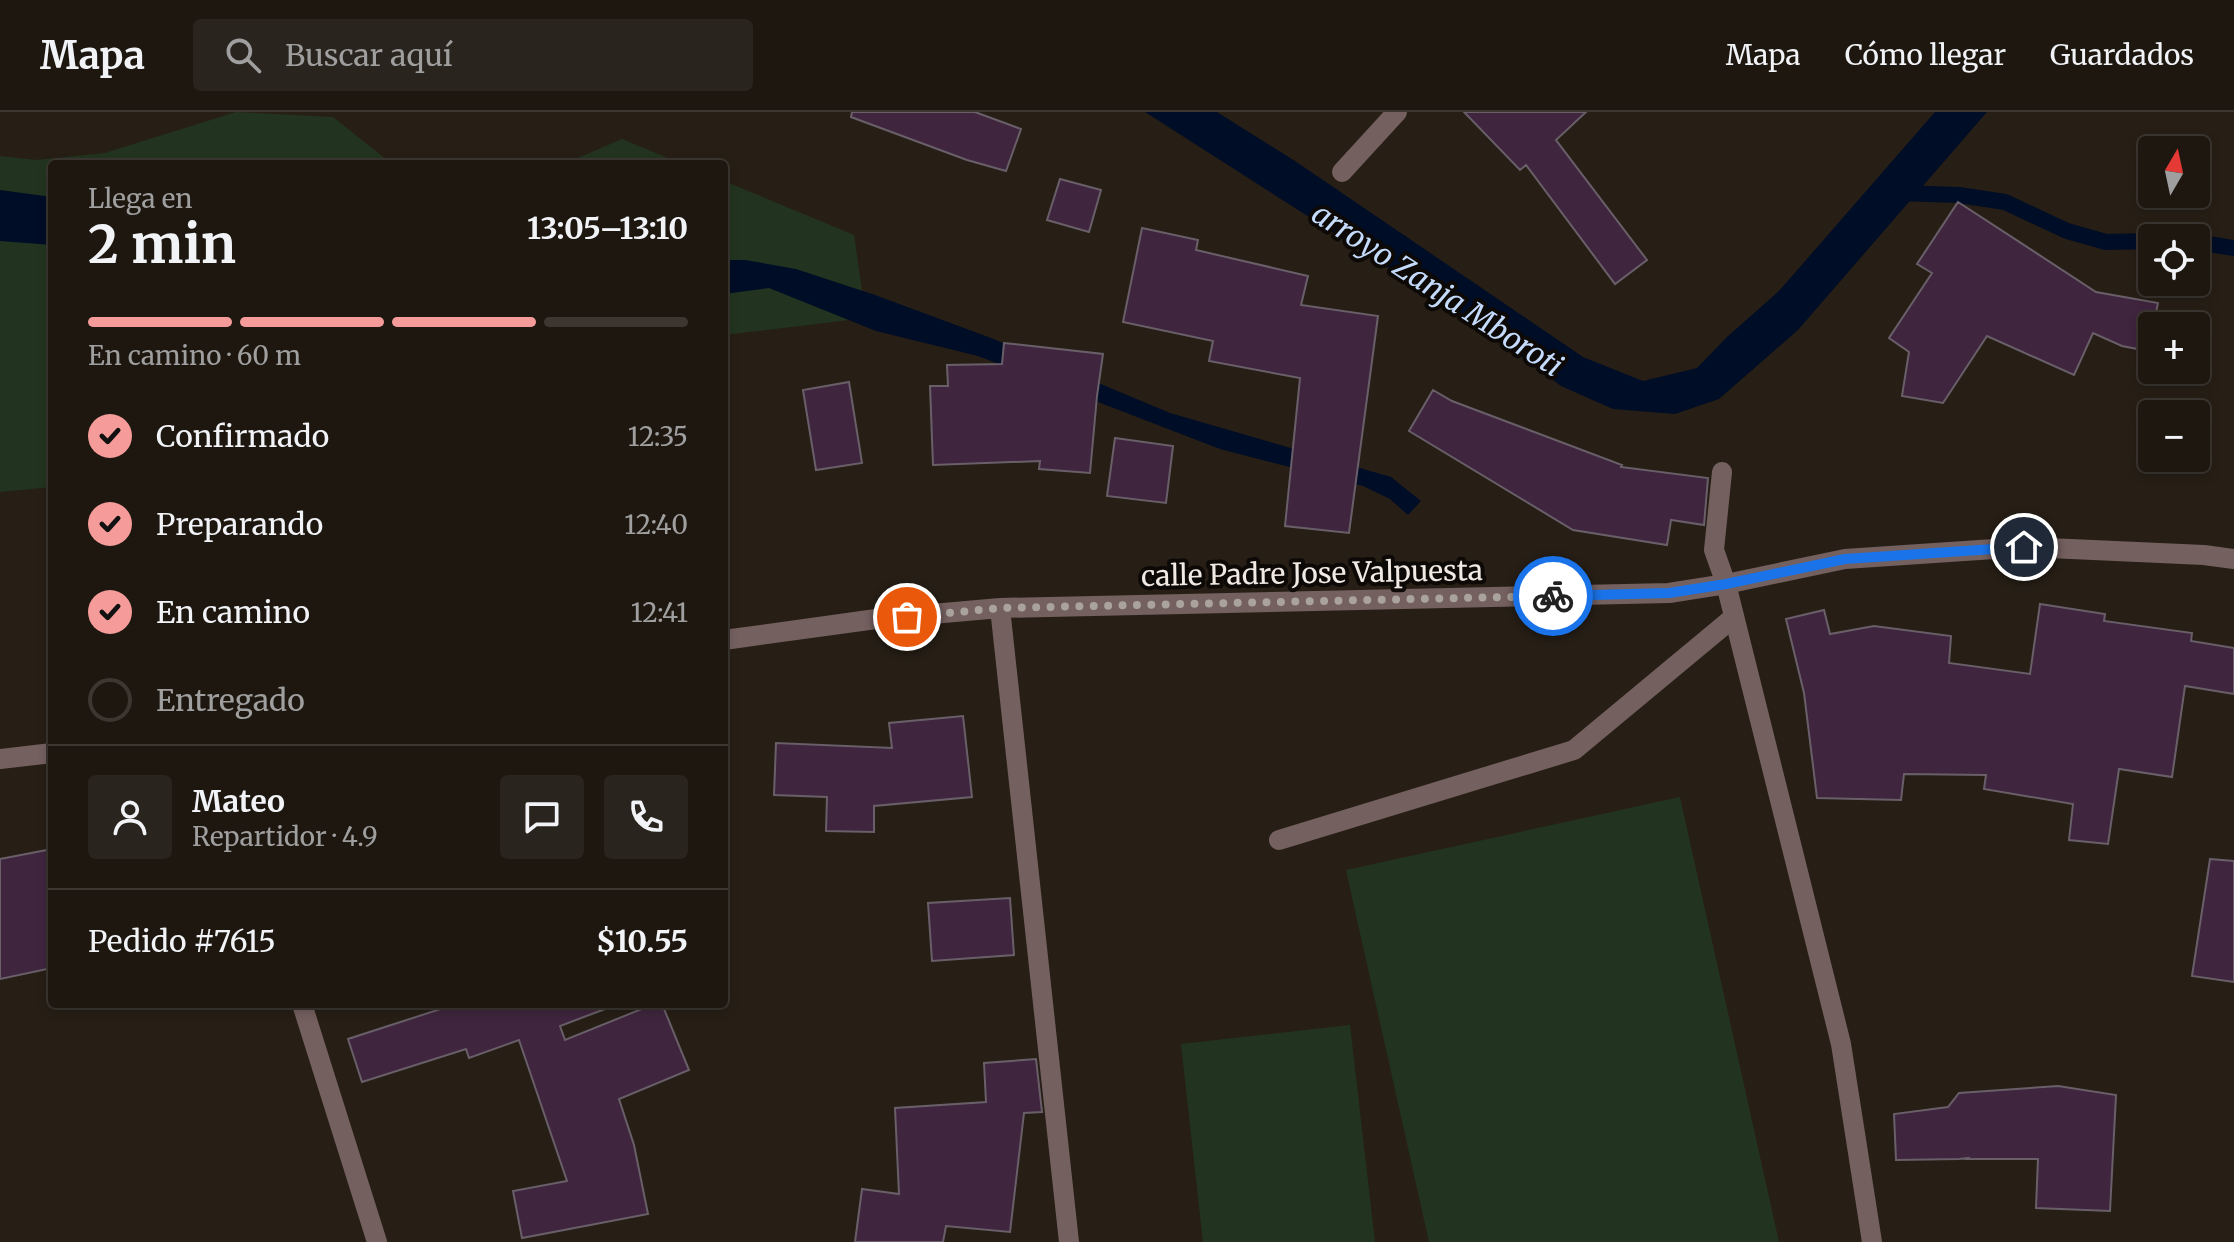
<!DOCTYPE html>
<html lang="es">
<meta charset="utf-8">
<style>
:root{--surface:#1d1710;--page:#2a241e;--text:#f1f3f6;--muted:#a09f9f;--line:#3b3630;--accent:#f59b99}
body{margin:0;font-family:Merriweather,serif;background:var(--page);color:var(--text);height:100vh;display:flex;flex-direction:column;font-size:30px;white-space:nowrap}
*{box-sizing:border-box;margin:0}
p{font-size:26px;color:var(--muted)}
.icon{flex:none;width:44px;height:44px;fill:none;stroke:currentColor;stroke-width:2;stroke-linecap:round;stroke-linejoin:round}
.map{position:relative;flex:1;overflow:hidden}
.side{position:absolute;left:48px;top:48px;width:680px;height:848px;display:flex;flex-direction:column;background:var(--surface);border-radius:8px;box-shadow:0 4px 12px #0003,0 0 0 2px var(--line)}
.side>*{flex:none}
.needle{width:52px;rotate:9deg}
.buttons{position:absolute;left:2138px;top:24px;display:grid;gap:16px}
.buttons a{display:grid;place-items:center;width:72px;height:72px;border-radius:8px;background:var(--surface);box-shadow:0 4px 12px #0003,0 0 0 2px var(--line);font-size:40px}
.pin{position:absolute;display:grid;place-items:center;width:68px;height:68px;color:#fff;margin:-34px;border:4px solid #fff;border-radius:50%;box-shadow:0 2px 8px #0007}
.courier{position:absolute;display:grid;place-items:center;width:80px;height:80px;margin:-40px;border:6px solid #1a73e8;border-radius:50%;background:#fff;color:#222;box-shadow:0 2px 10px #0007}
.headline em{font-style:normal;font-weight:700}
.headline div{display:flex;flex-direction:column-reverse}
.headline{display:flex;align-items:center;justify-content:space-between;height:136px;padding:0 40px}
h1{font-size:52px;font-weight:700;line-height:60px}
.bar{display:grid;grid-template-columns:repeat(4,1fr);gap:12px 8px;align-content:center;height:96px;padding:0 40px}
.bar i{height:10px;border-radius:6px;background:var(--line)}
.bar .active{background:var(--accent)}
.bar p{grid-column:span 4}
.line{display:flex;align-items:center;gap:20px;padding:0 40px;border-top:2px solid var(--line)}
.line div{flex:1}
.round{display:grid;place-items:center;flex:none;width:84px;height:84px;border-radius:8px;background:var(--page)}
ol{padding:0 40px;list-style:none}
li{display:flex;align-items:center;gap:24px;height:88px}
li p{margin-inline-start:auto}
li .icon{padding:8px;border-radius:50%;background:var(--accent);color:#111;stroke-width:4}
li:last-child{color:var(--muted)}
li i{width:44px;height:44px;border:4px solid var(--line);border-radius:50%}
header{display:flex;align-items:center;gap:48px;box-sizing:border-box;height:112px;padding:0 40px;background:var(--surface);border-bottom:2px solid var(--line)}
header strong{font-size:38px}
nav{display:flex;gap:44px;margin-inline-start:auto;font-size:28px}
.search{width:560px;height:72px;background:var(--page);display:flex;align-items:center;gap:20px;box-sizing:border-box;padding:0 28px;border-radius:8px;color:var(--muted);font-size:30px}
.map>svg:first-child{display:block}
.green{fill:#22341f}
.water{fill:#000d26}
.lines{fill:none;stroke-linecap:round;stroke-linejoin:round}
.stream{stroke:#000d26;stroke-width:16}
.building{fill:#3f253e;stroke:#695f69;stroke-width:2}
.lane{stroke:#74605f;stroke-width:20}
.street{stroke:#74605f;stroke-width:20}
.done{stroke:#aaa39c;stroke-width:8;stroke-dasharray:0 14.4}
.route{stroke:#1a73e8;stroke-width:10}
.labels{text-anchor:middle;stroke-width:8;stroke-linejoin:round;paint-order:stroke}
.street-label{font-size:28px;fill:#f1eae4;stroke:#0d0906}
.water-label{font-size:30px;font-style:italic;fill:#c4dbfc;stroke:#0d0906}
</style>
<header>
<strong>Mapa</strong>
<div class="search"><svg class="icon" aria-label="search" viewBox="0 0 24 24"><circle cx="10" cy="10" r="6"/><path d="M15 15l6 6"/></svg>Buscar aquí</div>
<nav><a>Mapa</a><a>Cómo llegar</a><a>Guardados</a></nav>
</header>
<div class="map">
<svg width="2234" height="1130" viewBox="0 0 2234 1130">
<rect width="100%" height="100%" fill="#271f16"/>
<path class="green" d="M236,0L333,5L392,52H52V375L0,380V44L37,48L105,41Z
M622,27L682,52H564Z
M724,69L854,123L866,206L724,223Z
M1680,685L1779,1130H1429L1346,758Z
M1350,913L1375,1130H1203L1181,932Z"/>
<path class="water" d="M1145,0H1217L1298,51L1583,245L1643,269L1697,256L1727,225L1779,179L1935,0H1987L1798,218L1719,287L1675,302L1613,297L1561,274L1515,240L1406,167Z
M0,78L52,85V133L0,129Z
M724,148H745L796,157L875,183L991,226L1170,301L1391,365L1421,389L1408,403L1390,387L1363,374L1220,337L978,244L876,219L769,176L724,182Z"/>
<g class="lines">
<path class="stream" d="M1898,81L1959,83L2005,90L2067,119L2106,130L2152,129
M2196,130L2234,136"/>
</g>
<path class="building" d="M852,0H975L1021,17L1006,59L967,48L851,5Z
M1464,0H1586L1556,28L1647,148L1615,172L1526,53L1520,58Z
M1060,67L1101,78L1089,120L1047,108Z
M1958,90L2096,180L2158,191L2148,239L2122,234L2093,221L2074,263L1987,224L1943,291L1902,284L1909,240L1889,226L1932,161L1917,152Z
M1142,116L1198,128L1196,138L1308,164L1301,193L1378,204L1349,421L1285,414L1300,266L1209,249L1213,229L1123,210Z
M1004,231L1103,242L1097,284L1090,361L1039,357L1040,349L933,353L930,274H948L947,253L1002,252Z
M849,270L862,351L816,358L803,278Z
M1433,278L1452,289L1622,353L1621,355L1708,366L1704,413L1671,408L1667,433L1573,418L1409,319Z
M1115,326L1173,334L1166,391L1107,384Z
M2040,492L2105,502L2104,509L2192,521L2191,529L2234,536V582L2185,574L2172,665L2119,657L2108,732L2069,728L2073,692L1984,677L1986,663L1904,662L1901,688L1817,686L1804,581L1786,507L1824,498L1830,522L1874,514L1951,524L1949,551L2030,562Z
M963,604L972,685L874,694V720L826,719L827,685L774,683L776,631L892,636L889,611Z
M52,737V856L0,867V747Z
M2210,747L2234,749V870L2192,864Z
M1010,786L1014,843L932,849L928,791Z
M456,892H604L605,897L560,914L565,928L654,892H662L689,958L619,987L634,1033L648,1102L522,1126L513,1079L567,1069L519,928L469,946L466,937L362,970L348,927Z
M1036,947L1042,1000L1024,1001L1010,1120L946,1114L943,1130H855L862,1077L899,1082L895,996L986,990L984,951Z
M2058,974L2116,983L2110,1099L2036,1096L2038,1047H1967L1968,1046L1959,1047L1896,1048L1894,1002L1948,995L1959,981Z"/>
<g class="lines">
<path class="lane" d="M1279,728L1574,638L1734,505"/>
<path class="street" d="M1342,60L1397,0
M1722,360L1714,438L1726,472L1841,932L1872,1130
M1000,496L1069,1130
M724,528L876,507L1000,496L1669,481L1726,472L1845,447L2024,435L2204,443L2234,447
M0,647L52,641
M302,892L377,1130"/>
</g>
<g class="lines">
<path class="done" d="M907,505L1000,496L1553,484"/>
<path class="route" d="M1553,484L1669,481L1726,472L1845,447L2024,435"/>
</g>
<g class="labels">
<g class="street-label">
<text transform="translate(1312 461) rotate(-1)" y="10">calle Padre Jose Valpuesta</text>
</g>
<g class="water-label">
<text transform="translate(1437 178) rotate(33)" y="10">arroyo Zanja Mboroti</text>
</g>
</g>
</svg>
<div class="buttons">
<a><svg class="needle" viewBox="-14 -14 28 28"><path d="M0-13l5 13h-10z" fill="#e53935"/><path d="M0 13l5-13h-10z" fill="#a09f9f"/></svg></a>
<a><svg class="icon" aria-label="locate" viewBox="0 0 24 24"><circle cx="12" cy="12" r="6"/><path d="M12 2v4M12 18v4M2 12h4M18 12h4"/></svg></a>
<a>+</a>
<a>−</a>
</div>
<div class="pin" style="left:907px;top:505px;background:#ea580c"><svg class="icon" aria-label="bag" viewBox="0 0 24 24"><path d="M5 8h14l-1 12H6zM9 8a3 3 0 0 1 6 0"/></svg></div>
<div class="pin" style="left:2024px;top:435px;background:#1f2937"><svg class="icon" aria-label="home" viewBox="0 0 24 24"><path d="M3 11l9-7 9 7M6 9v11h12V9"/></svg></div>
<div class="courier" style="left:1553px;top:484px"><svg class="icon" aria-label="bike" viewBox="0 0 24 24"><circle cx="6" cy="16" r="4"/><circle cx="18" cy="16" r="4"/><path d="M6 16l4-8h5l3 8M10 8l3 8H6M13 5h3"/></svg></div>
<section class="side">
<div class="headline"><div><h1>2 min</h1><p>Llega en</p></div><em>13:05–13:10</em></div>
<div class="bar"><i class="active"></i><i class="active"></i><i class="active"></i><i></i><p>En camino · 60 m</p></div>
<ol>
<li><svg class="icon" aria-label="check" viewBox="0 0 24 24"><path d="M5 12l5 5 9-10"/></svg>Confirmado<p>12:35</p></li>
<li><svg class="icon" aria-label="check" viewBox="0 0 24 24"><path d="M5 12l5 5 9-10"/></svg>Preparando<p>12:40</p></li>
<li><svg class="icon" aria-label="check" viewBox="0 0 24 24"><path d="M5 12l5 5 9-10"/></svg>En camino<p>12:41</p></li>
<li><i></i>Entregado</li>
</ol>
<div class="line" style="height:144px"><a class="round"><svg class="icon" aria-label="person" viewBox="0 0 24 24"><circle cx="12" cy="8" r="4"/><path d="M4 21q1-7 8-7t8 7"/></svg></a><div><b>Mateo</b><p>Repartidor · 4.9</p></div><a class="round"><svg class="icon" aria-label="chat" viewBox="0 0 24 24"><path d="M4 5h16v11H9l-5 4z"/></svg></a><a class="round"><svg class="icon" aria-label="phone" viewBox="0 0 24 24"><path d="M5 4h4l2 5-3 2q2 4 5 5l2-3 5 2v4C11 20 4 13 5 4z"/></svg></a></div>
<div class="line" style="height:104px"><div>Pedido #7615</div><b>$10.55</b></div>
</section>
</div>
